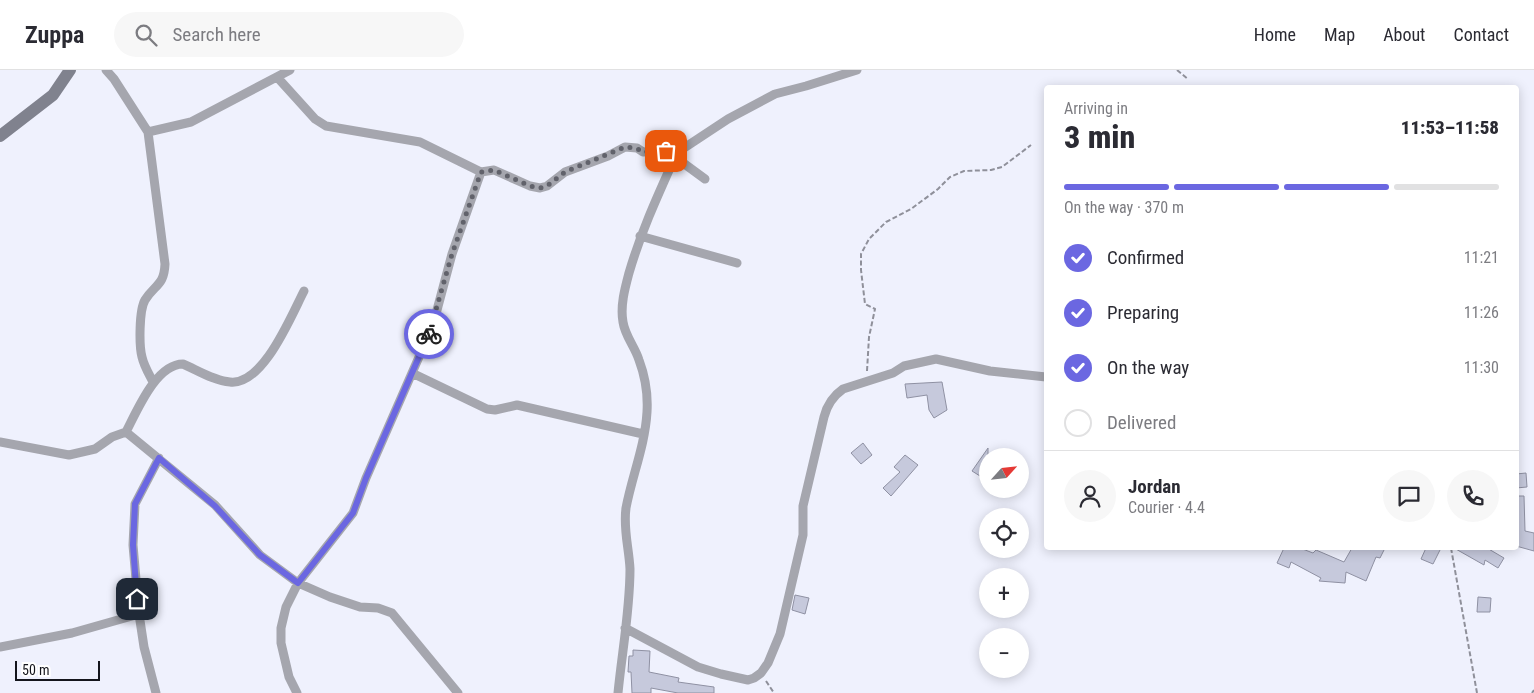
<!DOCTYPE html>
<meta charset="utf-8">
<style>
:root{--surface:#fff;--page:#f7f7f7;--text:#2b2b33;--muted:#7c7c81;--line:#e1e1e2;--accent:#6b67e1}
body{margin:0;font-family:"Roboto Condensed",sans-serif;background:var(--page);color:var(--text);height:100vh;display:flex;flex-direction:column;font-size:19px;white-space:nowrap}
*{box-sizing:border-box;margin:0}
p{font-size:16px;color:var(--muted)}
.icon{flex:none;width:28px;height:28px;fill:none;stroke:currentColor;stroke-width:2;stroke-linecap:round;stroke-linejoin:round}
.map{position:relative;flex:1;overflow:hidden}
.drawer{position:absolute;left:1044px;top:15px;width:475px;height:465px;display:flex;flex-direction:column;background:var(--surface);border-radius:5px;box-shadow:0 2px 12px #0003}
.drawer>*{flex:none}
.needle{width:32px;rotate:63deg}
.tools{position:absolute;left:979px;top:378px;display:grid;gap:10px}
.tools a{display:grid;place-items:center;width:50px;height:50px;border-radius:50%;background:var(--surface);box-shadow:0 2px 12px #0003;font-size:25px}
.scale{position:absolute;left:15px;bottom:12px;width:85px;box-sizing:border-box;padding-left:5px;border:2px solid #14151c;border-top:0;font-size:14px;line-height:18px;white-space:nowrap;color:#14151c;-webkit-text-stroke:4px #fff;paint-order:stroke}
.pin{position:absolute;display:grid;place-items:center;width:42px;height:42px;color:#fff;margin:-21px;border-radius:10px;box-shadow:0 2px 8px #0006}
.courier{position:absolute;display:grid;place-items:center;width:50px;height:50px;margin:-25px;border:4px solid #6b67e1;border-radius:50%;background:#fff;color:#222;box-shadow:0 1px 6px #0007}
.summary em{font-style:normal;font-weight:800}
.summary div{display:flex;flex-direction:column-reverse}
.summary{display:flex;align-items:center;justify-content:space-between;height:85px;padding:0 20px}
h1{font-size:32px;font-weight:800;line-height:38px}
.bar{display:grid;grid-template-columns:repeat(4,1fr);gap:8px 5px;align-content:center;height:60px;padding:0 20px}
.bar i{height:6px;border-radius:4px;background:var(--line)}
.bar .on{background:var(--accent)}
.bar p{grid-column:span 4}
.line{display:flex;align-items:center;gap:12px;padding:0 20px;border-top:1px solid var(--line)}
.line div{flex:1}
.round{display:grid;place-items:center;flex:none;width:52px;height:52px;border-radius:26px;background:var(--page)}
ol{padding:0 20px;list-style:none}
li{display:flex;align-items:center;gap:15px;height:55px}
li p{margin-inline-start:auto}
li .icon{padding:5px;border-radius:50%;background:var(--accent);color:#fff;stroke-width:4}
li:last-child{color:var(--muted)}
li i{width:28px;height:28px;border:2px solid var(--line);border-radius:50%}
header{display:flex;align-items:center;gap:30px;box-sizing:border-box;height:70px;padding:0 25px;background:var(--surface);border-bottom:1px solid var(--line)}
header strong{font-size:24px}
nav{display:flex;gap:28px;margin-inline-start:auto;font-size:18px}
.search{width:350px;height:45px;background:var(--page);display:flex;align-items:center;gap:12px;box-sizing:border-box;padding:0 18px;border-radius:28px;color:var(--muted);font-size:19px}
.map>svg:first-child{display:block}
.building{fill:#c6c9dc;stroke:#8f91a3}
.lines{fill:none;stroke-linecap:round;stroke-linejoin:round}
.path{stroke:#8f909a;stroke-width:2;stroke-dasharray:5 2.5;stroke-linecap:butt}
.street{stroke:#a5a6ae;stroke-width:9}
.secondary{stroke:#80828e;stroke-width:12}
.done{stroke:#61626b;stroke-width:5;stroke-dasharray:0 9}
.route{stroke:#6b67e1;stroke-width:6}
</style>
<header>
<strong>Zuppa</strong>
<div class="search"><svg class="icon" aria-label="search" viewBox="0 0 24 24"><circle cx="10" cy="10" r="6"/><path d="M15 15l6 6"/></svg>Search here</div>
<nav><a>Home</a><a>Map</a><a>About</a><a>Contact</a></nav>
</header>
<div class="map">
<svg width="1534" height="623" viewBox="0 0 1534 623">
<rect width="100%" height="100%" fill="#eff1fd"/>
<path class="building" d="M942,312L947,340L934,348L929,340L927,325L907,328L905,314Z
M863,373L872,385L861,394L851,383Z
M988,378V411L972,401Z
M905,385L918,395L891,426L883,418L900,402L894,397Z
M1526,403L1527,417L1516,418V404Z
M1516,426H1524L1525,461L1534,463V481L1516,476Z
M1284,478H1300L1313,483L1316,480L1344,492L1352,478H1385L1380,488L1376,487L1366,511L1346,502L1345,513L1319,511L1321,508L1291,492L1289,498L1277,493Z
M1426,478H1441L1433,494L1421,489Z
M1454,478H1487L1504,488L1498,498L1485,490L1484,495Z
M795,525L809,528L805,544L792,540Z
M1478,527L1491,528L1490,542H1477Z
M633,580L650,581L649,602L679,608L678,612L714,617V623H678L651,618V623H632L631,602H628L629,586H633Z"/>
<g class="lines">
<path class="path" d="M1177,0L1188,9
M867,301L869,267L875,239L865,234L861,200V184L869,169L886,152L911,139L938,119L950,107L964,101L991,100L1002,97L1031,75
M1451,478L1477,623
M766,611L774,623
M1532,623L1534,620"/>
<path class="street" d="M106,0L114,9L148,62L165,194C164,216 155,214 145,230C139,240 139,276 142,287C144,296 149,304 153,312
M277,7L315,49L326,56L420,72L481,102L494,100L530,116L540,118L547,116L565,102L608,86L625,77L637,78L643,82L681,80
M148,62L191,52L290,0
M675,87L705,109
M640,166L737,193
M412,303L487,339L495,340L517,335L643,364
M126,362L215,435L260,485L298,513L330,527L360,537L378,538L392,543L458,623
M0,372L69,385L95,379L112,367L126,362C137,341 156,294 183,294C197,300 214,311 230,312C263,316 291,246 304,221
M625,558L698,597L721,604L748,610L754,608L761,603L768,593L780,564L803,465V436L824,347C827,335 833,326 843,319L893,303L904,296L936,289L990,301L1046,307
M0,577L72,563L139,544
M156,623L144,577L139,544L133,475L135,434L159,388
M297,623L289,607L281,573V558L286,537L298,513L353,443L366,408L433,255L452,184L481,102
M618,623C622,582 630,540 630,499C629,478 623,459 626,438C632,406 645,376 647,342C648,325 645,306 639,290C635,277 625,266 623,252C620,236 625,218 629,203C641,162 657,127 675,87L681,80L728,49L775,24L806,16L857,0"/>
<path class="secondary" d="M0,66L53,25L70,0"/>
</g>
<g class="lines">
<path class="done" d="M429,264L452,184L481,102L494,100L530,116L540,118L547,116L565,102L625,77L636,78L643,82L666,81"/>
<path class="route" d="M137,529L133,475L135,434L159,388L215,436L260,485L298,513L353,443L366,408L429,264"/>
</g>
</svg>
<div class="tools">
<a><svg class="needle" viewBox="-14 -14 28 28"><path d="M0-13l5 13h-10z" fill="#e53935"/><path d="M0 13l5-13h-10z" fill="#7c7c81"/></svg></a>
<a><svg class="icon" aria-label="locate" viewBox="0 0 24 24"><circle cx="12" cy="12" r="6"/><path d="M12 2v4M12 18v4M2 12h4M18 12h4"/></svg></a>
<a>+</a>
<a>−</a>
</div>
<div class="scale">50 m</div>
<div class="pin" style="left:666px;top:81px;background:#ea580c"><svg class="icon" aria-label="bag" viewBox="0 0 24 24"><path d="M5 8h14l-1 12H6zM9 8a3 3 0 0 1 6 0"/></svg></div>
<div class="pin" style="left:137px;top:529px;background:#1f2937"><svg class="icon" aria-label="home" viewBox="0 0 24 24"><path d="M3 11l9-7 9 7M6 9v11h12V9"/></svg></div>
<div class="courier" style="left:429px;top:264px"><svg class="icon" aria-label="bike" viewBox="0 0 24 24"><circle cx="6" cy="16" r="4"/><circle cx="18" cy="16" r="4"/><path d="M6 16l4-8h5l3 8M10 8l3 8H6M13 5h3"/></svg></div>
<section class="drawer">
<div class="summary"><div><h1>3 min</h1><p>Arriving in</p></div><em>11:53–11:58</em></div>
<div class="bar"><i class="on"></i><i class="on"></i><i class="on"></i><i></i><p>On the way · 370 m</p></div>
<ol>
<li><svg class="icon" aria-label="check" viewBox="0 0 24 24"><path d="M5 12l5 5 9-10"/></svg>Confirmed<p>11:21</p></li>
<li><svg class="icon" aria-label="check" viewBox="0 0 24 24"><path d="M5 12l5 5 9-10"/></svg>Preparing<p>11:26</p></li>
<li><svg class="icon" aria-label="check" viewBox="0 0 24 24"><path d="M5 12l5 5 9-10"/></svg>On the way<p>11:30</p></li>
<li><i></i>Delivered</li>
</ol>
<div class="line" style="height:90px"><a class="round"><svg class="icon" aria-label="person" viewBox="0 0 24 24"><circle cx="12" cy="8" r="4"/><path d="M4 21q1-7 8-7t8 7"/></svg></a><div><b>Jordan</b><p>Courier · 4.4</p></div><a class="round"><svg class="icon" aria-label="chat" viewBox="0 0 24 24"><path d="M4 5h16v11H9l-5 4z"/></svg></a><a class="round"><svg class="icon" aria-label="phone" viewBox="0 0 24 24"><path d="M5 4h4l2 5-3 2q2 4 5 5l2-3 5 2v4C11 20 4 13 5 4z"/></svg></a></div>
</section>
</div>
